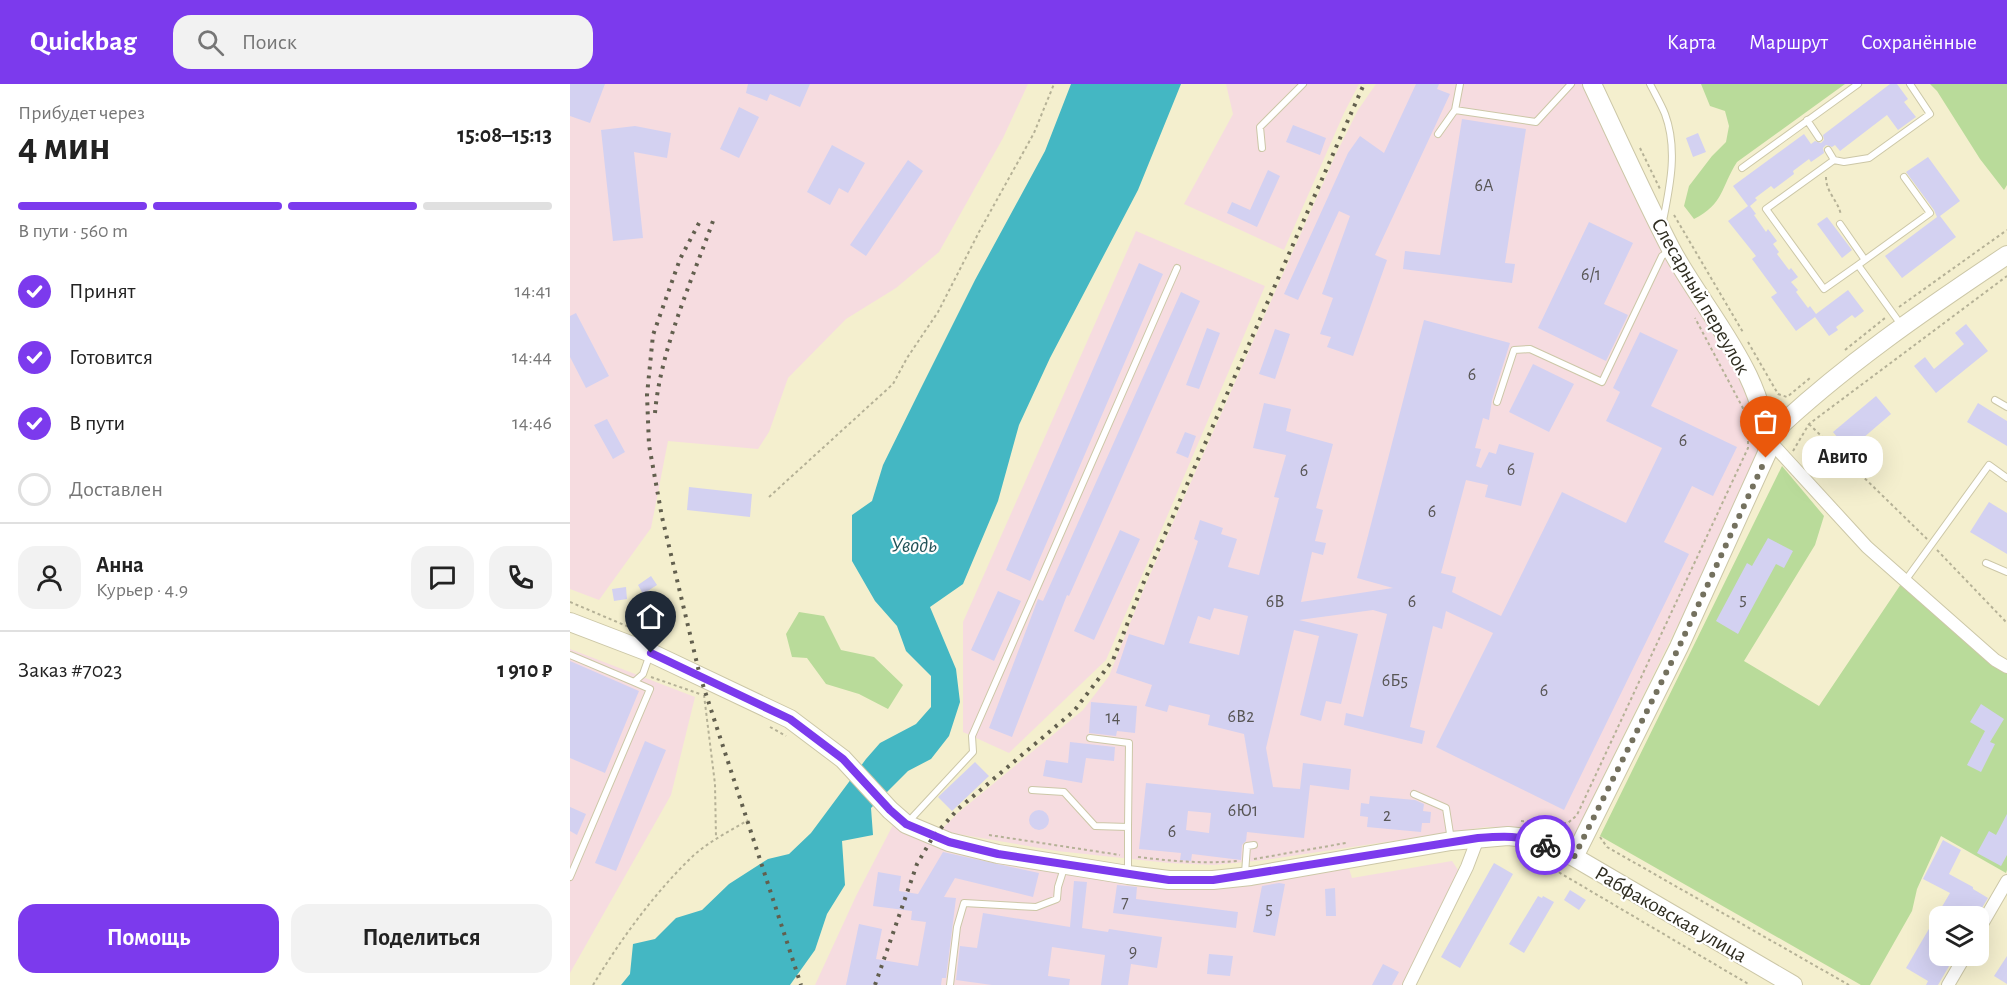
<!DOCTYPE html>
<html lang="ru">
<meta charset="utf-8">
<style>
:root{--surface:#fff;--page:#f2f2f2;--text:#222;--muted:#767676;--line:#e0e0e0;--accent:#7c3aed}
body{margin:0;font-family:"Alegreya Sans",sans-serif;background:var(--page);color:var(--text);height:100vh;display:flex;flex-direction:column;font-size:22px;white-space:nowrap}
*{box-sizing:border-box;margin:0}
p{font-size:20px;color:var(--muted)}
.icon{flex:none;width:33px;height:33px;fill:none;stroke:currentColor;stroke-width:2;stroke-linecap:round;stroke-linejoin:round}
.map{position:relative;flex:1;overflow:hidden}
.drawer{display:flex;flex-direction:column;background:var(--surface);width:570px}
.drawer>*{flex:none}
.fabs{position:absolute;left:1359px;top:822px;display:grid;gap:12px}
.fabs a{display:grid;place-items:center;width:60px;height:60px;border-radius:12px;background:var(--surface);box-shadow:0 6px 24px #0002;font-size:30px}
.pin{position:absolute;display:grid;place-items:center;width:51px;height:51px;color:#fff;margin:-62px -26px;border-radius:50% 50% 50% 0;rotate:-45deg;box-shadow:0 0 6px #0007}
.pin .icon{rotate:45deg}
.courier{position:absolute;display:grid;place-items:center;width:60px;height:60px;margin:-30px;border:4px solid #7c3aed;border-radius:50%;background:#fff;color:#222;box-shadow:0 2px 8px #0007}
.bubble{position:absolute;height:42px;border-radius:18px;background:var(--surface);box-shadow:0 6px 24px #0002;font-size:20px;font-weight:700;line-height:42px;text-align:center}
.overview em{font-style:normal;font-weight:700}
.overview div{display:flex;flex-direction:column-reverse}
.overview{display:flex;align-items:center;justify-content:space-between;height:102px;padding:0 18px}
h1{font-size:39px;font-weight:700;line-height:45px}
.bar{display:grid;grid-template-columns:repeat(4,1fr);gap:9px 6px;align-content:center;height:72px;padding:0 18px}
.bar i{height:8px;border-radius:4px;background:var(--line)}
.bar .selected{background:var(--accent)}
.bar p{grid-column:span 4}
.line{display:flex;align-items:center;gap:15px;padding:0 18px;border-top:2px solid var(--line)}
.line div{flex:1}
.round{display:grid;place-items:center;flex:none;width:63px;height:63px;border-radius:18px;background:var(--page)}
ol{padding:0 18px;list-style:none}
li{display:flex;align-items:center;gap:18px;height:66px}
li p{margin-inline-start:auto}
li .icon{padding:6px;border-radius:50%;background:var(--accent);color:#fff;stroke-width:4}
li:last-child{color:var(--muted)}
li i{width:33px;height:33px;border:3px solid var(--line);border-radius:50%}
.primary-button{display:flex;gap:12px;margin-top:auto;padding:12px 18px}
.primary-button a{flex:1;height:69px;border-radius:18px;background:var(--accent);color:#fff;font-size:24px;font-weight:700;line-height:69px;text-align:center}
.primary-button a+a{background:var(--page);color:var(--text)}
header{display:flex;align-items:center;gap:36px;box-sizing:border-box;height:84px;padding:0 30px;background:var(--accent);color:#fff}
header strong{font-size:28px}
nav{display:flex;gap:33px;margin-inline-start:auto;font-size:21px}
.search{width:420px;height:54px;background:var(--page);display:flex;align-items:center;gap:15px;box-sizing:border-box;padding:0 21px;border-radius:18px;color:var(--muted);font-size:22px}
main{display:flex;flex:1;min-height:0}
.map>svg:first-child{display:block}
.industrial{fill:#f6dce0}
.green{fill:#b9db9a}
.water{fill:#44b7c3}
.building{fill:#d3d1f1;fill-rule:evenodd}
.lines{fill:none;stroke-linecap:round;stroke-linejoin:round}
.lane-casing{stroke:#ccc7a7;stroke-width:8}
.street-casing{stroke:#ccc7a7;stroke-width:14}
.secondary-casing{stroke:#ccc7a7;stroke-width:20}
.path{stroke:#b5b196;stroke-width:2;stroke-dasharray:3 3;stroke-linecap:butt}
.lane{stroke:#fff;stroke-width:6}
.street{stroke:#fff;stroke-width:12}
.secondary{stroke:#fff;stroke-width:18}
.rail{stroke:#625f4e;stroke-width:4;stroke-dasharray:3 6;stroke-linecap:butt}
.done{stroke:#74715e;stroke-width:6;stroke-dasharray:0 10.8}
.route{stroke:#7c3aed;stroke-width:8}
.labels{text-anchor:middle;stroke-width:4.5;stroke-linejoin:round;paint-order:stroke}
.number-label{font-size:18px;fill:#585655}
.street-label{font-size:21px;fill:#2f2d21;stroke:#fff}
.water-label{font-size:22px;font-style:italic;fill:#225359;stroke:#fff}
</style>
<header>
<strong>Quickbag</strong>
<div class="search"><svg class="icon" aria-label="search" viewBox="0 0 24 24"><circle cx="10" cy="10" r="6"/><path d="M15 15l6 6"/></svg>Поиск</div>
<nav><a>Карта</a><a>Маршрут</a><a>Сохранённые</a></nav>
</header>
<main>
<section class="drawer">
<div class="overview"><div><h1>4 мин</h1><p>Прибудет через</p></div><em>15:08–15:13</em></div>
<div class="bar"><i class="selected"></i><i class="selected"></i><i class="selected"></i><i></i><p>В пути · 560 m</p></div>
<ol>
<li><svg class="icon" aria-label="check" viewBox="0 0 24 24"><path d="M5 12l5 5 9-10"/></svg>Принят<p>14:41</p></li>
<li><svg class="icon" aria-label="check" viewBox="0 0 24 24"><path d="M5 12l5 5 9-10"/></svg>Готовится<p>14:44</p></li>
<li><svg class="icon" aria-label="check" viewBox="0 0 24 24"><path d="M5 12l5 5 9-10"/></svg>В пути<p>14:46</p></li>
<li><i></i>Доставлен</li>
</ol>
<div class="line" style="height:108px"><a class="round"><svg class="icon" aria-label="person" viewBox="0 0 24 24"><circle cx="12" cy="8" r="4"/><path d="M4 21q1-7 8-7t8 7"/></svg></a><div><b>Анна</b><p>Курьер · 4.9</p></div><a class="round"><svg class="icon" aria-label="chat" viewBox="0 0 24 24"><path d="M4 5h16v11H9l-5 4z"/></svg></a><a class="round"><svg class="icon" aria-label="phone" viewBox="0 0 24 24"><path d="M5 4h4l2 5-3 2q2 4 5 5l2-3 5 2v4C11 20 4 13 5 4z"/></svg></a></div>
<div class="line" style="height:78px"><div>Заказ #7023</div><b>1 910 ₽</b></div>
<div class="primary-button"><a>Помощь</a><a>Поделиться</a></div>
</section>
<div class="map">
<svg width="1437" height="901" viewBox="0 0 1437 901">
<rect width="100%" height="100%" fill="#f4efce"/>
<path class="industrial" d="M0,0H458L433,54L369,168L326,204L276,235L218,294L199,348L188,365L98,357L81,444L29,516L0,505Z
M656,0H789L774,29L714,166L614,120L663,30Z
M806,0H1014L1159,273L1174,302L1183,335L1188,358V378L1001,758L955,743H916L695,776L644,781L599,779L487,767L370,747L389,728L513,626L539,592L575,502L766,70L788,26Z
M566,147L695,202L536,576L439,669L393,648V538Z
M0,565L125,613L101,711L0,889Z
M324,739L604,798L777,778L782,794L882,777L890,789L835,901H245L286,812Z"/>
<path class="green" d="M1131,0H1275L1167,78C1151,103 1154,120 1124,135L1114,122L1119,102L1142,72L1156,58L1159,42L1155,27L1140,22Z
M1360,0H1437V101L1434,106L1410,75L1367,7Z
M1212,382L1254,432L1245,461L1174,577L1249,622L1331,500L1437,585V786L1436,789L1371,752L1347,805L1342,827L1300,901H1291L1030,752Z
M229,528L254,532L271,566L304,573L333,601L318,625L289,610L256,600L237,574L222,573L216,550Z"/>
<path class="water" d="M501,0H611L568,106L480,274L449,341L428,417L393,500L360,523L386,585L390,618L379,652L361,675L338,687L301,724L303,751L272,757L275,801L257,830L245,866L220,901H51L60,890L63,860L85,855L106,834L132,826L159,800L198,775L219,770L241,749L296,675L310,659L346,640L361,623V592L336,567L327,542L305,517L282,477V431L302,417L313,381L350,306L405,196L475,67Z"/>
<path class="building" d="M0,0H35L20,39L0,32Z
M178,0H240L230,23L200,10L197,17L176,9Z
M846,0H869L867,5L880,10L805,171L817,176L783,272L757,263L761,253L750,250L763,214L752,210L780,132L769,127L728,216L714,210L778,69L790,52L814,69Z
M1320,0H1327L1338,15L1334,18L1346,33L1328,46L1317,31L1270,67L1265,61L1262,63L1256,61L1253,64L1254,69L1241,78L1239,75L1223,87L1224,90L1204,105L1201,102L1185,114L1187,116L1180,122L1186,130L1184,131L1196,148L1198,145L1207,157L1203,160L1209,168L1207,170L1219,186L1221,184L1228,193L1221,198L1228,206L1226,208L1238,224L1240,222L1246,230L1278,206L1294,227L1285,234L1282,231L1266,243L1268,246L1259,252L1245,233L1226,247L1201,213L1207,209L1182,175L1186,172L1158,137L1178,122L1163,102L1234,50L1241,60L1245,57L1251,59L1254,56L1253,51Z
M169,23L189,33L169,74L150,65Z
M892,35L956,45L935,179L945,180L942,199L833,185L835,167L870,171Z
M723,41L756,54L750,71L716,58Z
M65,42L101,49L97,74L64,68L73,154L43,157L31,46Z
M1128,49L1136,68L1123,73L1116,54Z
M262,61L295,79L278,109L269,104L260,121L237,108Z
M1358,73L1390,117L1370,132L1386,153L1332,194L1315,172L1367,133L1364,126L1336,88Z
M338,76L353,87L296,172L280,161Z
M698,86L710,92L687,143L657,129L662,118L680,126Z
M1257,133L1282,166L1272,174L1247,140Z
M1019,138L1063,159L1034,220L1058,231L1036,277L968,244Z
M569,179L593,190L460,497L436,486Z
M611,208L630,217L499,512L497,511L442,653L419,644L468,515L473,517Z
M6,229L39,292L16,304L0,273V232Z
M854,236L940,259L922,316L919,336L913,334L905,364L911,365L906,382L911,384L919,368L926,370L929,360L964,369L951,422L915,413L918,401L896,396L871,489L886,493L882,508L931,532L992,408L1056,439L1092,364L1036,337L1050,308L1043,304L1070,248L1108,266L1081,322L1167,363L1143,412L1122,402L1094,458L1119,470L994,726L866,663L923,549L876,527L872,545L863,542L840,643L855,647L852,660L774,641L776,629L793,633L817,530L803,526L729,536L788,550L771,620L756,617L751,637L730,631L749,552L724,546L696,664L703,703L730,705L733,679L781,685L779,706L740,701L734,754L677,748L676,757L672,761L671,776L622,770L621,777L610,776L611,769L569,765L576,699L684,710L674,650L638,641L640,631L599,621L597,628L575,622L582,601L546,589L559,550L594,561L628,457L624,455L630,436L653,444L651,450L667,455L658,483L689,491L709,414L704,413L716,371L683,364L694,319L721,325L716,347L763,360L746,424L753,426L745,457L756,459L753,471L742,468L731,518L823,504L787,494ZM644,524L678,532L669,571L619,559L628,532L640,536ZM618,727L641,729L639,749L616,746Z
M1396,240L1418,267L1366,309L1344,282L1355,273L1364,285L1394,260L1385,249Z
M637,244L650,249L629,305L616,301Z
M705,245L720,250L705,295L689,290Z
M963,280L1004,300L979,348L939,328Z
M1306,312L1321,330L1293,354L1304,367L1289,379L1263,348Z
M1408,319L1437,337V362L1397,338Z
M37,335L55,368L43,375L24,341Z
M615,348L626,352L618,374L606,369Z
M119,403L182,410L180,433L117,426Z
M1419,418L1437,429V470L1400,448Z
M550,446L570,455L524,556L504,547Z
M1198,454L1223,467L1214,484L1206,480L1168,550L1146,537L1177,479L1182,482Z
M81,492L87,501L73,510L68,501Z
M56,503L57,515L44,517L42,505Z
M428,507L451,517L424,577L401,566Z
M0,577L69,607L35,689L0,674Z
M521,618L567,622L565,649L547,647L546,652L519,649Z
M1411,620L1434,635L1420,658L1425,660L1411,688L1397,681L1415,647L1400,638Z
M75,657L96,666L46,787L25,779Z
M500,658L545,663L544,677L516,674L512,699L473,692L476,676L498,679Z
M405,678L419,692L382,727L368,713Z
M800,712L845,716L854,720L853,727L861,728L860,739H852L851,748L797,743L798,733L790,732L791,719L799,720Z
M0,723L16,730L7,751L0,747Z
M459 736a10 10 0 1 1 20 0a10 10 0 1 1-20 0Z
M1437,730V771L1431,782L1407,769L1419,747L1426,751Z
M1373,756L1391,766L1379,790L1403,803V805L1418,814L1407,832H1370V860L1362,872H1385L1368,901H1356L1358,897L1336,884L1380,809L1353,795Z
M373,768L469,789L463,813L385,794L374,813L386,814L376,894H372L371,901H276L289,840L312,845L306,875L348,882L356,838L341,836L342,827L303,822L308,788L331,792L329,807L348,810Z
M924,779L943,790L890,884L871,873Z
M504,797L517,798L512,844L538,848L539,845L592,853L587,884L561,880L558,901H531L535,871L482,863L478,892L500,895L499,901H422L386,896L390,862L407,864L413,829L500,843Z
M709,799L715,800L705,852L683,848L692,802Z
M547,801L567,803L566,815L668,828L666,844L543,829Z
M765,804L766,832H756L755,805Z
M1000,806L1016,816L1009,826L994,816Z
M968,812L972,814L973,812L984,818L954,869L939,860Z
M639,870L663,872L660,892L637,890Z
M1437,872V900L1424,892Z
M813,880L829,888L822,901H802Z"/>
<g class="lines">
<g class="lane-casing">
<path id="lane" d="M1080,0C1085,10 1091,20 1095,30C1108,65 1100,102 1093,137
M885,26L890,0
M1237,36L1249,54
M868,50L885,26L966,38L1001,0
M692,64L690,43L733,0
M1258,66L1264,76L1196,125L1254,205L1288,181L1332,242
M1264,76L1274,78L1299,74L1360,30L1340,0
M1172,84L1288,0
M1270,140L1295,176
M1288,181L1360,129L1334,93
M1425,316L1437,323
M927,318L944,266L960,265L1032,298L1092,172L1101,166
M1416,479L1437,488
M1335,497L1419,381L1437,394
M0,571L64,598L73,590L80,570
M520,654L559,659L558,743
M462,706L494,708L525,742L558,743V790
M844,710L876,724L881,756
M339,737L403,668L402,652L607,184
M675,789L677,762L684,761
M0,793L80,605L64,598
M380,901L387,843L394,819L466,823L487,815L488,803L494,784"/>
</g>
<g class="street-casing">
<path id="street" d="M1197,354L1297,463L1425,576L1437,583
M1408,847L1437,797
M839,901L897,783L908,754
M1378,901L1395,872"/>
</g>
<g class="secondary-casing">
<path id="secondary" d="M1197,354C1270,284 1353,227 1437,171
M0,538L81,569L220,635L273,675L320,726L336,740L379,758L428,770L558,791L599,796H643L681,792L881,757L938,752L957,754L1004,773L1223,901
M1004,773L1109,563L1197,369C1198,292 1135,229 1101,165C1073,111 1048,55 1022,0"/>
</g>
<path class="path" d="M1070,64L1090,105
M1256,93C1256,109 1268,116 1271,131
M1104,131L1174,250
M1329,223L1437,146
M1178,258L1208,310L1217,313L1240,294
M1275,266L1315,234
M1239,340L1357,455
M1223,367L1239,340L1437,192
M199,413L323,300L337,274L368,228L409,148L464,49L484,0
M1367,466L1437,539
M0,518L66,546
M81,593L130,610
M134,611L145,700L146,754
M200,643L216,652
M951,737L998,739L1007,731L1178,364V343L1175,328L1125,234
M419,751L550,771
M1030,753L1037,763L1279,901
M568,773C601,777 633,780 667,777
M963,773L1180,901
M684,775L776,759
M23,901C51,855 85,808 124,771C140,757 160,747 178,736"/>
<use href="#lane" class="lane"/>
<use href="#street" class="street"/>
<use href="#secondary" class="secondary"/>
<path class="rail" d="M129,139L110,175L83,251L77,311L79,361L92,433L130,592L231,901
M85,329C90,267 122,196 143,137
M305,901L347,780L363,753L388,725L504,627L543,576L573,500L794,0"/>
</g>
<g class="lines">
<path class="done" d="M975,761L1004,773L1109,563L1196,374"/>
<path class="route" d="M81,569L220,635L273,675L320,726L336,740L379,758L428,770L599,796H643L908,754C934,752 950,751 975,761"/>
</g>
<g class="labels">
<g class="number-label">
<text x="914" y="107">6А</text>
<text x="1021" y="196">6/1</text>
<text x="902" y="296">6</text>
<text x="1113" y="362">6</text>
<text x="941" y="391">6</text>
<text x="734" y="392">6</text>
<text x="862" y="433">6</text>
<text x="1173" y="521">5</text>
<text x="705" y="523">6В</text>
<text x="842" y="523">6</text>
<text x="825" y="602">6Б5</text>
<text x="974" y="612">6</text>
<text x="671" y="638">6В2</text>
<text x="543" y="639">14</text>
<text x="673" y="732">6Ю1</text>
<text x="817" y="737">2</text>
<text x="602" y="753">6</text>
<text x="555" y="824">7</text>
<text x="699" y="830">5</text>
<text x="563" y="873">9</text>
</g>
<g class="street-label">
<text transform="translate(1131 212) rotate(60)" y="7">Слесарный переулок</text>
<text transform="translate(1101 830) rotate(30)" y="7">Рабфаковская улица</text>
</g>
<g class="water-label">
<text x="344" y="468">Уводь</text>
</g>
</g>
</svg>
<div class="fabs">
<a><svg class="icon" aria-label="layers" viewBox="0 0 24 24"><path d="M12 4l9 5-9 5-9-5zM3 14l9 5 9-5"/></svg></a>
</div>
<div class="pin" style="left:1196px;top:374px;background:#ea580c"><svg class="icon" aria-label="bag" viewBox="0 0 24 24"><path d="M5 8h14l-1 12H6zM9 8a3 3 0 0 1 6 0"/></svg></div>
<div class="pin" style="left:81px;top:569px;background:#1f2937"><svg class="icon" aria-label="home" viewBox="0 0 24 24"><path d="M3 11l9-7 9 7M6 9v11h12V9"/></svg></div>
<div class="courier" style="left:975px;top:761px"><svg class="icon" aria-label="bike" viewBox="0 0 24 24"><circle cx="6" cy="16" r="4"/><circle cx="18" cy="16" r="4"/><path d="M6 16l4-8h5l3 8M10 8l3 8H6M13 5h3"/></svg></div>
<div class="bubble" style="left:1232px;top:352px;width:81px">Авито</div>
</div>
</main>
